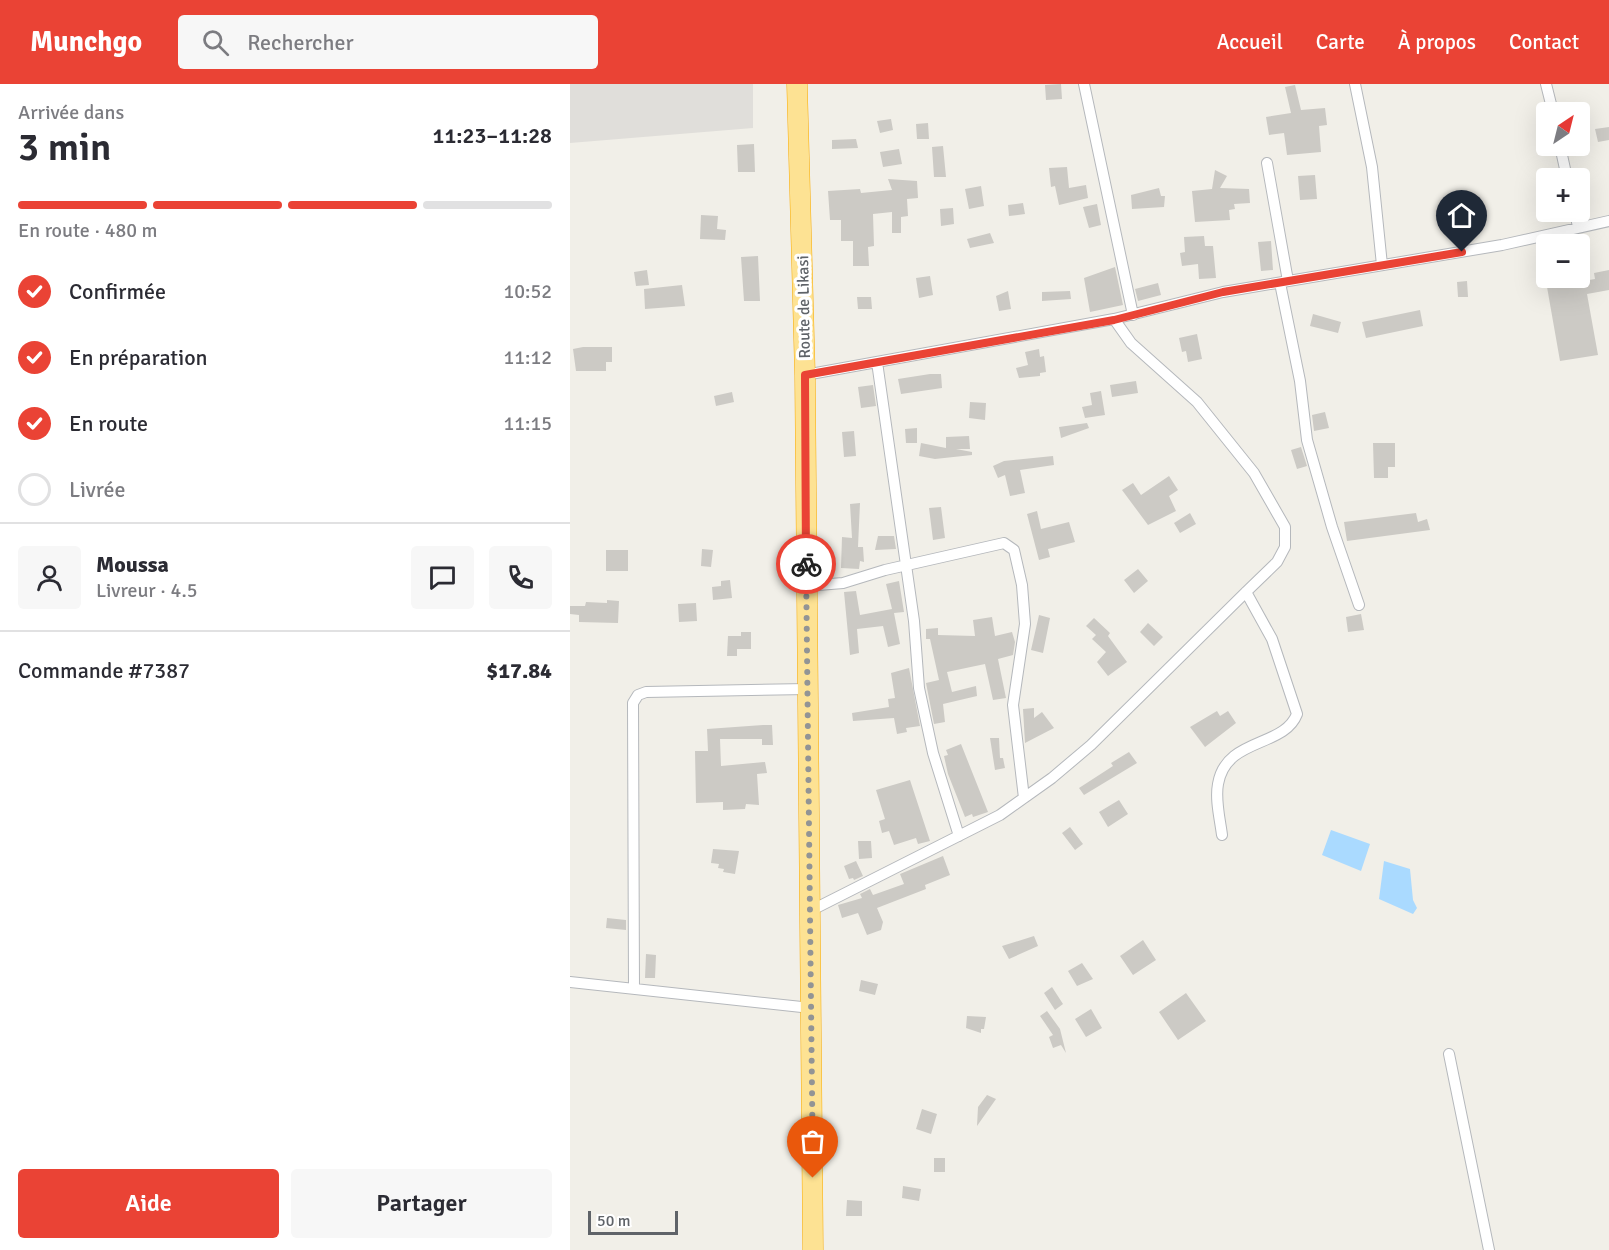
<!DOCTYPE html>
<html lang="fr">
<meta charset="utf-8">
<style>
:root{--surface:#fff;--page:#f7f7f7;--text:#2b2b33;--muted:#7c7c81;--line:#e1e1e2;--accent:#ea4335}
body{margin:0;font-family:Signika,sans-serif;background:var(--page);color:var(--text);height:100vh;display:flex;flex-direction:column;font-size:22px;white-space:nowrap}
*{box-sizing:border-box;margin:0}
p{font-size:20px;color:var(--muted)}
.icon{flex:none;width:33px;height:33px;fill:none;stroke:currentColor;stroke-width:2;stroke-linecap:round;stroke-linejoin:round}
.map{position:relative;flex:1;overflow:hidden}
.sheet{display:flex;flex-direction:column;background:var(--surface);width:570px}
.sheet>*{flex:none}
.needle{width:39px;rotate:35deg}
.fabs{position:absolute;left:966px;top:18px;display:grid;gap:12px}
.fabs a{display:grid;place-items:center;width:54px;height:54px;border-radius:6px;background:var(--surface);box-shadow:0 6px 24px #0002;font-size:30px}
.scale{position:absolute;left:18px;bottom:15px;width:90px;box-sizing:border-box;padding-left:6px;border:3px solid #5f6368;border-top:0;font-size:16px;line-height:21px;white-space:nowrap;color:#5f6368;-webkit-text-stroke:4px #fff;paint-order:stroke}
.pin{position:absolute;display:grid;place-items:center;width:51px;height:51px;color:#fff;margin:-62px -26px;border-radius:50% 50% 50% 0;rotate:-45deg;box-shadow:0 0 6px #0007}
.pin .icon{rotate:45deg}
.courier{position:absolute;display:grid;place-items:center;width:60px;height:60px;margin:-30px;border:4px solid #ea4335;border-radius:50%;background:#fff;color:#222;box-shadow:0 2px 8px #0007}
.headline em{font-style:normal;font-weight:600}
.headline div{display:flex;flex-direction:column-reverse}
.headline{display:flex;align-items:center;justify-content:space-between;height:102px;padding:0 18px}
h1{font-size:39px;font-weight:600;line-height:45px}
.bar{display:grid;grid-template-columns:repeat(4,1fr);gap:9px 6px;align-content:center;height:72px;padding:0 18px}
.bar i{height:8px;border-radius:4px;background:var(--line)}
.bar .on{background:var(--accent)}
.bar p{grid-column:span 4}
.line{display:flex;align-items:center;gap:15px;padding:0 18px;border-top:2px solid var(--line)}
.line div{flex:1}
.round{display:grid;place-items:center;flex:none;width:63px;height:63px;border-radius:6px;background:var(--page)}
ol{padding:0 18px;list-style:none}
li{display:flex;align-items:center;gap:18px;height:66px}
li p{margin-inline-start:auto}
li .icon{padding:6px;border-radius:50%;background:var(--accent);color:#fff;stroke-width:4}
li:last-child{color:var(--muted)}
li i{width:33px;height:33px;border:3px solid var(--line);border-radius:50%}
.primary-button{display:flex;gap:12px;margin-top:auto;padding:12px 18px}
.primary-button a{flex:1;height:69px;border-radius:6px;background:var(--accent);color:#fff;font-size:24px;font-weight:600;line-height:69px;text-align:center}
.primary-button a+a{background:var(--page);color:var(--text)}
header{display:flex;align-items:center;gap:36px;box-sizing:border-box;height:84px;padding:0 30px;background:var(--accent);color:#fff}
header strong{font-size:28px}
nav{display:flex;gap:33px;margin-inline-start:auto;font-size:21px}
.search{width:420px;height:54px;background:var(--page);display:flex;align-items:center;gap:15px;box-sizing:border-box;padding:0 21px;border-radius:6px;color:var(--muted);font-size:22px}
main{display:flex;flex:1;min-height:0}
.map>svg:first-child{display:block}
.industrial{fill:#e0deda}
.water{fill:#aadaff}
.building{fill:#cccac5}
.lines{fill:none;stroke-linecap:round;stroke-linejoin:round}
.street-casing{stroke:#b5b8bc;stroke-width:12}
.highway-casing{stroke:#f9ab00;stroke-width:21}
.street{stroke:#fff;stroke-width:10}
.highway{stroke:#fde293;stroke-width:20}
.done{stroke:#929495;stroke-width:6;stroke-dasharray:0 10.8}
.route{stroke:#ea4335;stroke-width:8}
.labels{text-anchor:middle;stroke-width:6;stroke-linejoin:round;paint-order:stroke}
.street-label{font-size:16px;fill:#5f6368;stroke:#fff}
</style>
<header>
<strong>Munchgo</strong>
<div class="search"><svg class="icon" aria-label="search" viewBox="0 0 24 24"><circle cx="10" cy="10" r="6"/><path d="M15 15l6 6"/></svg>Rechercher</div>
<nav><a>Accueil</a><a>Carte</a><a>À propos</a><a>Contact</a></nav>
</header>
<main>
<section class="sheet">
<div class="headline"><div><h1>3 min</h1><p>Arrivée dans</p></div><em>11:23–11:28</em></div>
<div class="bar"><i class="on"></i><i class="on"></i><i class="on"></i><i></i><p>En route · 480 m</p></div>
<ol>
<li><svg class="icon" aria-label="check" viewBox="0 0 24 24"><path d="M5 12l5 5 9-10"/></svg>Confirmée<p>10:52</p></li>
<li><svg class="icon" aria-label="check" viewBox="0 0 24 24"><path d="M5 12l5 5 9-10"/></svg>En préparation<p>11:12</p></li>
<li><svg class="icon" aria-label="check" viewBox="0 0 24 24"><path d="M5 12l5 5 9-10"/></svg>En route<p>11:15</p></li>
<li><i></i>Livrée</li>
</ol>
<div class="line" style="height:108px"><a class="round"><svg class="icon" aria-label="person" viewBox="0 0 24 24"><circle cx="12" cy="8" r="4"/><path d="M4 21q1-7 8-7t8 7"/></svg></a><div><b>Moussa</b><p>Livreur · 4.5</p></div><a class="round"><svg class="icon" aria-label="chat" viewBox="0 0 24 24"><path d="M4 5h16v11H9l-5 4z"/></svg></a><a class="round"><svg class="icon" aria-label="phone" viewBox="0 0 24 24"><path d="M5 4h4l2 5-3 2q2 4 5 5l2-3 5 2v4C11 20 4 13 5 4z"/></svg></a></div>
<div class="line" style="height:78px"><div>Commande #7387</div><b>$17.84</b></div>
<div class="primary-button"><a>Aide</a><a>Partager</a></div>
</section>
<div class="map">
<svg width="1039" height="1166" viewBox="0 0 1039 1166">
<rect width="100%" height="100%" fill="#f1efe8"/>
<path class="industrial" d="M0,0H183V44L0,59Z"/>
<path class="water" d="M761,746L800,760L791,787L752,771Z
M814,777L840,785L843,816L847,824L843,830L809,815Z"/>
<path class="building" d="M491,0L492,15L476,16L475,1Z
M725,1L731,26L755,24L757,41L749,42L751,68L717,71L714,49L699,51L696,33L721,29L715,3Z
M321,35L323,46L310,49L307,37Z
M358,39L359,55H347L346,40Z
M1039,43V56L1028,58L1025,45Z
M286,55L288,64L262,65V56Z
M184,60L185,88H168L167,61Z
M373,62L376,93H364L362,63Z
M329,65L332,80L313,83L310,68Z
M497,83L499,104L516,101L518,114L489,121L485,102L481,103L479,84Z
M645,86L657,92L650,104L679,105L680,119L664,120L665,125L659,126L660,136L625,138L622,107L642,105Z
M745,91L747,115L730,116L728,92Z
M318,95L347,97L348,114L337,115L338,132L331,133V149H322V128L303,130L304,162L298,163L299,182H283V157H271V136H260L258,107L290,105L291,109L322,106Z
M411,102L414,122L399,125L395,105Z
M589,104L591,112H595L594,123L562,125L561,111Z
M453,119L455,130L439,132L438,121Z
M527,120L531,141L519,144L513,123Z
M383,124L384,140L371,142L370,125Z
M131,131L148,132L147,145L156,146L155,156L130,155Z
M420,149L424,159L400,164L397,155Z
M634,152L635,162H643L646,194L629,195L628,180L612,182L610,169L615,168L614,153Z
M701,157L703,186L691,187L688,158Z
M188,172L190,217H174L171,173Z
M545,183L553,221L520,228L514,194Z
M77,186L79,201L66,202L64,188Z
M1039,186V206L1017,210L1028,271L990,277L977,203L1025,195L1024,189Z
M360,192L363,211L349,214L346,194Z
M897,197L898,213H888L887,198Z
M588,199L591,211L568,217L565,205Z
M112,201L115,222L75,225L74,205Z
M438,207L441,225L429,227L426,212Z
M500,207L501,215L472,217V208Z
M287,213H301L302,225H288Z
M850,226L853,242L796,254L792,238Z
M743,230L771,238L768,249L740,242Z
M627,250L632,275L618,278L616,267L612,268L609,254Z
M13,263H42V278H36V287H6L3,265Z
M469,265L470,273L474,272L476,288L470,289V292L449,294L446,284L458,281L455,268Z
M360,290H371L372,304L331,310L328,295Z
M566,297L568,309L542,313L540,301Z
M303,301L306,322L291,324L288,303Z
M531,307L535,331L515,334L512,323L522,321L520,309Z
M162,308L164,318L146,322L144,312Z
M400,318L416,319L415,336L399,334Z
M755,328L759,344L744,347L742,331Z
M517,339L519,344L491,354L489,343Z
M347,344V359H336L335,345Z
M284,347L286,372L274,373L272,348Z
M399,352L400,365H386L402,368V371L365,375L349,372L351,359L376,364V353Z
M803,359H825V383H818V394H804Z
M731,363L737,382L727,385L721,366Z
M483,372L484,381L450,386L455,409L440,412L435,391L428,394L423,382L434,377Z
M599,392L608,406L599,412L606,427L578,441L552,406L563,399L571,411Z
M290,419L288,463H293L294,478L290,477L289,485L271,484L272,453L282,454L280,420Z
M371,423L375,454L363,456L359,424Z
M467,427L471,445L499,438L505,458L478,465L480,473L469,476L457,430Z
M620,429L626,440L610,449L604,439Z
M846,429L848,438L857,435L860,446L777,457L774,438Z
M308,452H324L326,465L305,466Z
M132,465L143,466L141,483L131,482Z
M36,466H58V487H36Z
M568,485L578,497L564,509L554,496Z
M160,496L162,514L143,516L142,503L151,502V497Z
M329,497L334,528L324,529L330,560L318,563L313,542L287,545L289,569L280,571L274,508L286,507L290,531L322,525L316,500Z
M37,516L49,517L48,539L9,538V531L0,530V522H15L16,518L37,519Z
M126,519L127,537L109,538L108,520Z
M791,530L794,546L778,548L776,533Z
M469,531L480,534L473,569L461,566Z
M422,533L425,552L442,548L445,558L443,571L428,575L436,614L423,616L415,580L377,588L382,608L406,602L407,612L373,620L375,638L364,640L356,599L369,596L360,555H356V545L368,544V551L405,552L403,536Z
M524,534L540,549L538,552L557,578L538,592L527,578L536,568L522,555L526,551L516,542Z
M578,539L593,553L584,562L570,548Z
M171,548H181V565H167V572H157L158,552H171Z
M339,584L350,642L336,644L337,648L327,650L324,634L283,637L282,629L319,623L318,615L325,614L321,589Z
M464,624V634L472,628L484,644L455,659L453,625Z
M647,627L650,632L658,627L666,639L635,663L620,643Z
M193,641H202L203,661H192V655H150L151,682L195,678L197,689L187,690L189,721L176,720L175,725L153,726V718L126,719L125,667H138L137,645Z
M420,654H429L430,674H433L435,684L425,686Z
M391,660L418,728L403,733L402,730L395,733L378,690L374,672L378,671L376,666Z
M559,668L567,679L514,711L509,704L543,682L541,679Z
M340,696L360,757L348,760L346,754L324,761L319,747L312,749L309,737L315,735L306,706Z
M549,716L558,730L538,743L529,728Z
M500,743L513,760L505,766L492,749Z
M288,757H301L302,774L289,775Z
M143,765L169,767L165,790L153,788L154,785L148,784L149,780L141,779Z
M373,772L380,791L355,801L356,805L307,824L313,838L311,846L297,851L288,829L272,834L268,821L292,814L290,810L300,805L303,811L334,800L330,790Z
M286,777L293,792L284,796L283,794L279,795L274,782Z
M37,834L56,836V846L36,844Z
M464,852L468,862L439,875L432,862Z
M573,856L586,876L563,891L550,872Z
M76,870L86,871L85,894H75Z
M512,879L523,895L507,902L498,887Z
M291,896L308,900L305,911L289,907Z
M482,903L493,920L485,926L474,909Z
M616,909L636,937L608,956L589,928Z
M521,925L532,944L516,953L505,935Z
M477,927L490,945L496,969L491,961L483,964L479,953L483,951L470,932Z
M397,932L416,933L414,945H411V949L396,944Z
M417,1011L426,1015L407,1042L408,1023Z
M352,1025L367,1030L361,1050L346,1045Z
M364,1074H375V1088H364Z
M333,1102L351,1105L349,1117L332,1114Z
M277,1116L292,1117V1132H276Z"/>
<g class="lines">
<g class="street-casing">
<path id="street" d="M514,0L563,231
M785,0L802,83L812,181
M976,0L983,28
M990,62L997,94
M697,79L718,197
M1005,128L1008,143
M710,199L730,297L737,356L762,443L789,521
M307,278L344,537L349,604L363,669L389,752
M235,291L544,235L653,208L932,161L1039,137
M236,502L273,499L315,486L434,459L444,466L452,501L455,540L443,621L454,714
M652,751C650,735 645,716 648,700C656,653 714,664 727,630L702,555L676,508
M240,827L430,731L482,694L521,661L676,508L707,478L715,463V443L684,389L627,318L561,259L544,235
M0,898L241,924
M64,905L63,619L68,611L76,608L238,605
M879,970L919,1166"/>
</g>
<g class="highway-casing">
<path id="highway" d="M227,0L235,291L243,1166"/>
</g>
<use href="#street" class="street"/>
<use href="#highway" class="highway"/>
</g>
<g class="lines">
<path class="done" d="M236,480L243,1094"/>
<path class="route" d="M236,480L235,291L544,236L653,208L892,168"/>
</g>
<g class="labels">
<g class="street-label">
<text transform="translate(233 223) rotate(-91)" y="6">Route de Likasi</text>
</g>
</g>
</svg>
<div class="fabs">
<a><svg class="needle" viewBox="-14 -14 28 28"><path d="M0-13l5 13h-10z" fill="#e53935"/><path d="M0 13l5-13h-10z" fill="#7c7c81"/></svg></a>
<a>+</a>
<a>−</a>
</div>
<div class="scale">50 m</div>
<div class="pin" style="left:243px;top:1094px;background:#ea580c"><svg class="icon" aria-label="bag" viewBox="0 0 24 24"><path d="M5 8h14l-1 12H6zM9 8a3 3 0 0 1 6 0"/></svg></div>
<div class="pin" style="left:892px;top:168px;background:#1f2937"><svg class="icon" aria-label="home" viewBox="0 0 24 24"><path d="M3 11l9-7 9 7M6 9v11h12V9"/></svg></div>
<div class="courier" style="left:236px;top:480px"><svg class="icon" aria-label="bike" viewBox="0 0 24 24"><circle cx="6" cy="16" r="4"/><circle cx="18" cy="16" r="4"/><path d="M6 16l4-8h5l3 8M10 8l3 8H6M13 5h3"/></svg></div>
</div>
</main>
